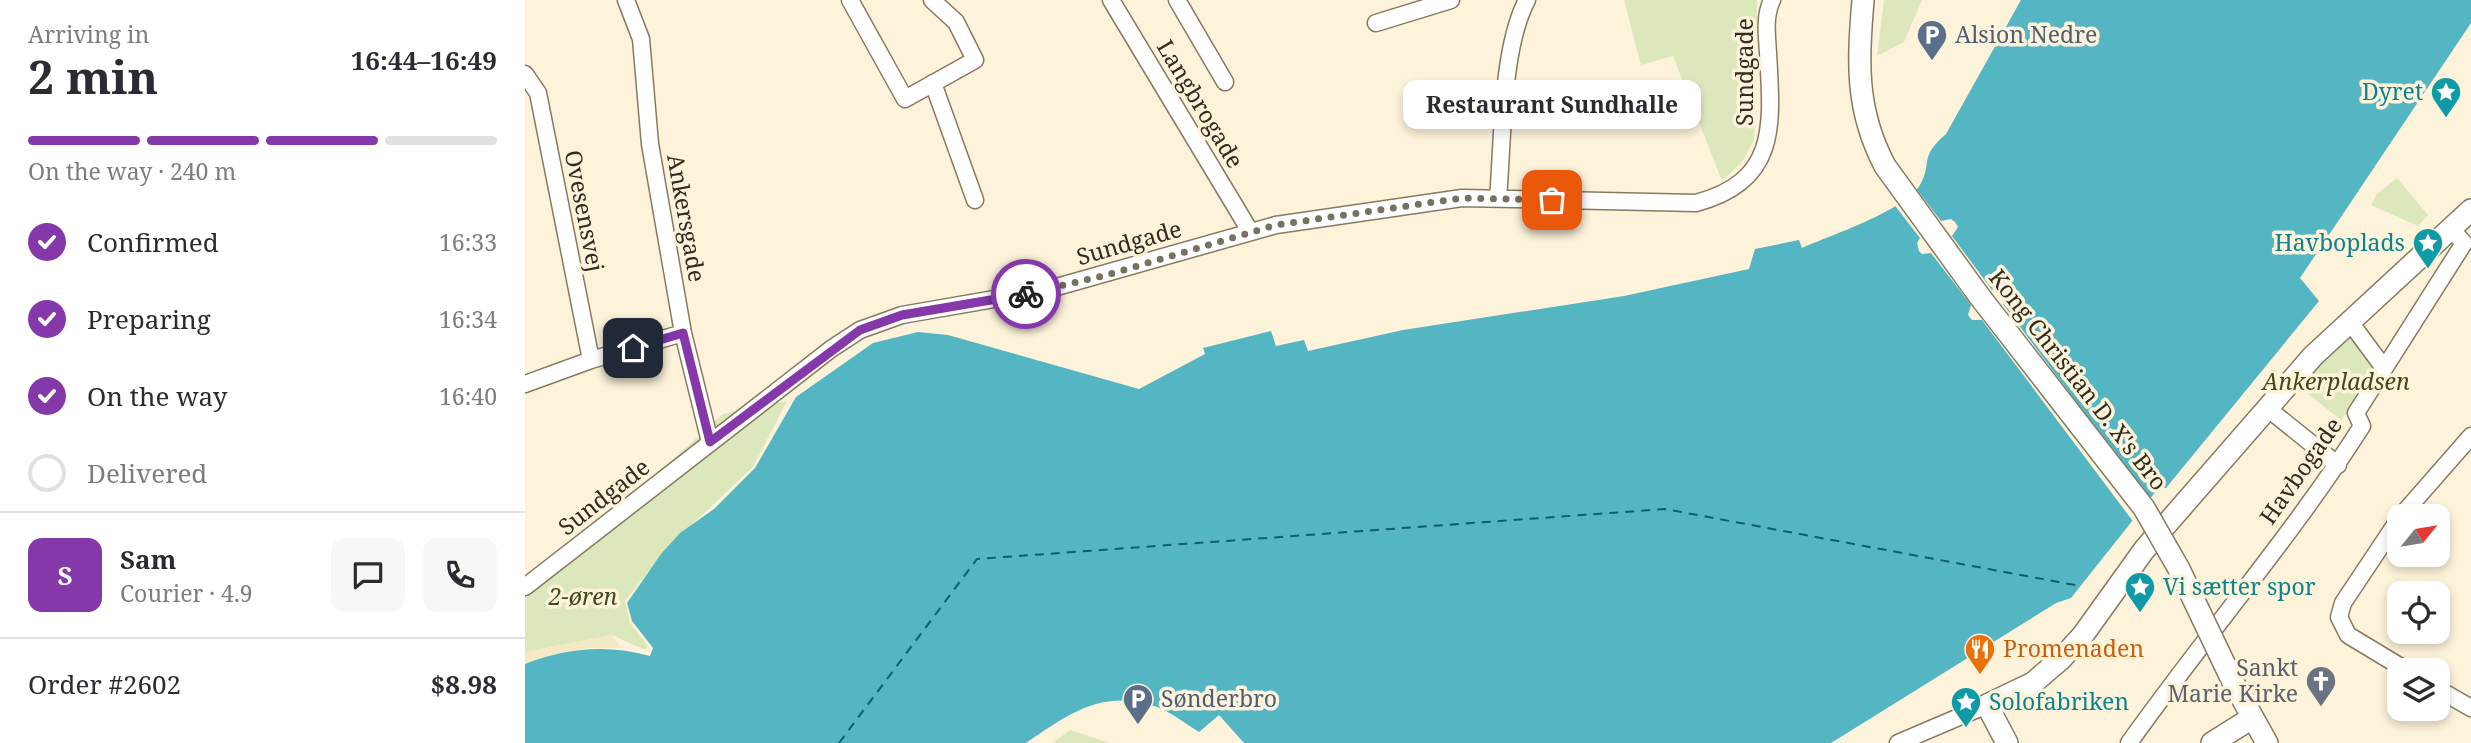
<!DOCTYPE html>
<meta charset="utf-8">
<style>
:root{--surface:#fff;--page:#f7f7f7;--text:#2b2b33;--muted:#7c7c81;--line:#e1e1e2;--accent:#8438a9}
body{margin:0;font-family:"Noto Serif",serif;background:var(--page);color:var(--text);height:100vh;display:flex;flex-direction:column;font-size:26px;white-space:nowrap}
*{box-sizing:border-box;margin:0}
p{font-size:23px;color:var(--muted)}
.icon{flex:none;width:38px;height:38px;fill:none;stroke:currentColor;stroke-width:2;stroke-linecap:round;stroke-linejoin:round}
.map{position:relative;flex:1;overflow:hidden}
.drawer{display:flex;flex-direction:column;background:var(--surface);width:525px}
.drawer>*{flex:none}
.needle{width:46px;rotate:60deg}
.tools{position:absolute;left:1862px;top:504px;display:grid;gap:14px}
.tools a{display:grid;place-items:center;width:63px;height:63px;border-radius:14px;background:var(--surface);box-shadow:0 4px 10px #0003;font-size:35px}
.pin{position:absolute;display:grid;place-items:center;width:60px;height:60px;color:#fff;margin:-30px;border-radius:14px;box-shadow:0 4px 10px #0006}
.courier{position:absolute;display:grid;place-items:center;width:70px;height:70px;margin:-35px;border:5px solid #8438a9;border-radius:50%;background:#fff;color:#222;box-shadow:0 2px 9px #0007}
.bubble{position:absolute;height:49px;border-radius:14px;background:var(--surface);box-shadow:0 4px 10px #0003;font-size:23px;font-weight:700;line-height:49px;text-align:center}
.head em{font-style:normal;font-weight:700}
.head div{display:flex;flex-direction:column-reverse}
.head{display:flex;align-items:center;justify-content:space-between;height:119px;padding:0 28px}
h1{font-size:46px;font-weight:700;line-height:52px}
.bar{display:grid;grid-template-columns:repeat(4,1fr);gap:10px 7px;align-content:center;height:84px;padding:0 28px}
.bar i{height:9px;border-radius:5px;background:var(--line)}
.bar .on{background:var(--accent)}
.bar p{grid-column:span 4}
.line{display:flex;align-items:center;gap:18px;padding:0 28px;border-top:2px solid var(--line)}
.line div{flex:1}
.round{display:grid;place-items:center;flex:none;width:74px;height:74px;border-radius:14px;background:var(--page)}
ol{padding:0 28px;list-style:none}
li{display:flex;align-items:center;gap:21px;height:77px}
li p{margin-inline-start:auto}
li .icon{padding:7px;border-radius:50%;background:var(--accent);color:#fff;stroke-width:4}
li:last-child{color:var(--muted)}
li i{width:38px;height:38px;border:4px solid var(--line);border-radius:50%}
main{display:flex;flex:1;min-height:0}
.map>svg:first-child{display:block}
.green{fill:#dce8bc}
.sand{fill:#f3e9c4}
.water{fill:#55b6c3}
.pier{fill:#fdf2da}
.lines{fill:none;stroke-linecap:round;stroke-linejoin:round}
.ferry{stroke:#0d6069;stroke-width:2;stroke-dasharray:9 7;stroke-linecap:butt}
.street-casing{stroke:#877a60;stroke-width:19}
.secondary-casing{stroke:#877a60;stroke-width:24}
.street{stroke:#fff;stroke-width:16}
.secondary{stroke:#fff;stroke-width:21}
.secondary-bridge-casing{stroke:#877a60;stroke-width:24;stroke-linecap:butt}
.secondary-bridge{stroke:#fff;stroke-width:21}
.done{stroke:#787161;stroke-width:7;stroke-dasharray:0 12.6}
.route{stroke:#8438a9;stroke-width:9}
.labels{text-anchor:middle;stroke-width:7;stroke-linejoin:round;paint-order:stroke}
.service-label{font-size:23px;fill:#4e5e75;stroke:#fdf2da;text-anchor:start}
.street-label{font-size:23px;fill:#312c20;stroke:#fdf2da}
.culture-label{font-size:23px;fill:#0d838f;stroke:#fdf2da;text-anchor:end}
.park-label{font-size:23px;font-style:italic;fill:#3f4a18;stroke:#fdf2da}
.food-label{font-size:23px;fill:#c56008;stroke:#fdf2da;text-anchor:start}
.worship-label{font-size:23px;fill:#5b616d;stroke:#fdf2da;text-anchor:end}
</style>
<main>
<section class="drawer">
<div class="head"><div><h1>2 min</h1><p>Arriving in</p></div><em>16:44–16:49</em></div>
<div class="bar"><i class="on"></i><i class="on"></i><i class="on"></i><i></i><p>On the way · 240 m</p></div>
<ol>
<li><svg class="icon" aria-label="check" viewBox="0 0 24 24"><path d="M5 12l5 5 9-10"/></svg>Confirmed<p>16:33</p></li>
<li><svg class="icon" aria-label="check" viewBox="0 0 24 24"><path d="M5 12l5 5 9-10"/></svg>Preparing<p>16:34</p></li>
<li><svg class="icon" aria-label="check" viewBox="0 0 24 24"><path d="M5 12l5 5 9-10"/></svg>On the way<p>16:40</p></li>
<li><i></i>Delivered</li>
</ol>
<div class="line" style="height:126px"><b class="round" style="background:var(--accent);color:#fff">S</b><div><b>Sam</b><p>Courier · 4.9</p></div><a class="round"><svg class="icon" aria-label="chat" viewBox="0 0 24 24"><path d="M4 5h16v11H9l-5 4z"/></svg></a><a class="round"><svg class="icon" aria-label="phone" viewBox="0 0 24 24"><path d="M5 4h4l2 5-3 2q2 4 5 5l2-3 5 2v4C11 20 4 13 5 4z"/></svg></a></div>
<div class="line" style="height:91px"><div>Order #2602</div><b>$8.98</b></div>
</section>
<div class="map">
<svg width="1946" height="743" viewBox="0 0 1946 743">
<rect width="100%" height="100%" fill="#fdf2da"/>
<path class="green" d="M1099,0H1232L1229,140L1217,162L1197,181L1148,56L1116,65Z
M1359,0H1397L1379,42L1352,56Z
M1872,178L1903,215L1893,226L1846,205L1852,194Z
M1827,333L1853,367L1816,420L1772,385Z
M262,401L228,467L141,549L100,601L105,623L123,646L120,650L87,635L0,652V593L198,414Z
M545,730L585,743H528Z"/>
<path class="sand" d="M87,635L97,648H62L0,664V652Z"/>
<path class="water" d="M1496,0H1946V23L1775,278L1794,301L1641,488L1635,486L1546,598L1531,603L1306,743H719L694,715L674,732C661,724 646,712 632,707C577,688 544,714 501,743H0V664C41,648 83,644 125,656L128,648L107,621L102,603L136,554L155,533L189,509L230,468L271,397L348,343L393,332L423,335L614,389L680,354L678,348L746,331L751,346L779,340L783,351L878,330L1099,296L1224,269L1230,249L1274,240L1277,248C1304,236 1381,210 1395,185C1408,162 1393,158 1421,134Z"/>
<path class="pier" d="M1389,186L1416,221L1426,219L1430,222L1433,227L1427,236L1467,290L1472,287L1481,290L1483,295L1478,304L1627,503L1610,524L1457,320H1447L1443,315L1446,305L1406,253L1397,254L1394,251L1392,243L1395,238L1368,203Z"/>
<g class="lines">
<path class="ferry" d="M314,743L452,559L1140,509L1555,586"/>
<g class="street-casing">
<path id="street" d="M101,0L116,39L125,144L158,333L185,442
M325,0L380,99L450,60L431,22L407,0
M586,0L725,231
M652,0L700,82
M851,23L926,0
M0,74L13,93L66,360
M408,83L450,200
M973,198C978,142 976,49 1002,0
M1825,322L1859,368
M0,384L66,360L158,333
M1741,407L1813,465
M1876,516L1946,436
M1874,519L1818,603L1814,617L1823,635L1881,670
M0,587L306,349L335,330L377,315L521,290L751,225L937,198L1171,203C1254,181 1247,124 1243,53C1242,35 1239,17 1247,0
M1913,689L1946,708
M1373,743L1462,705
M1604,743C1680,636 1767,536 1837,426L1831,413L1939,243L1927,230"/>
</g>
<g class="secondary-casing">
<path id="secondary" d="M1338,0C1333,62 1330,109 1360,166L1455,297
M1708,682L1742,743
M1482,743L1462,705L1508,683L1536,659L1558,635L1619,550L1788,356L1946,210
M1687,743L1727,718"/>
</g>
<use href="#street" class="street"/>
<use href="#secondary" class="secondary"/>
<g class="secondary-bridge-casing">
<path id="secondary-bridge" d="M1455,297L1619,508L1654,569L1708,682"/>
</g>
<use href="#secondary-bridge" class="secondary-bridge"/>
</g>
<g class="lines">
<path class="done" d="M501,294L582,275L751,225L937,198L1027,200"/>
<path class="route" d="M108,348L158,333L185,442L335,330L377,315L501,294"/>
</g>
<defs>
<g id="parking-pin" transform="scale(1.575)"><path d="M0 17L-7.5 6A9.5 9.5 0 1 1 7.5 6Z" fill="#5c6f8a" stroke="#fdf2da"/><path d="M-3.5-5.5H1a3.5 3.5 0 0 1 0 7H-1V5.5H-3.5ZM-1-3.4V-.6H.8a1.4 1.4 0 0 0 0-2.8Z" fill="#fff"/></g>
<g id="sight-pin" transform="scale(1.575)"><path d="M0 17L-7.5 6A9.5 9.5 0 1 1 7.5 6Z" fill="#0f9aa8" stroke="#fdf2da"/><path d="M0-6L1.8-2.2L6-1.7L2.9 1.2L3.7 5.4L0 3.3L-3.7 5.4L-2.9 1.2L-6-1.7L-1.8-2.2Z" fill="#fff"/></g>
<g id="restaurant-pin" transform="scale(1.575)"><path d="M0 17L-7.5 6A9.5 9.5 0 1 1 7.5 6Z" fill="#e8710a" stroke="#fdf2da"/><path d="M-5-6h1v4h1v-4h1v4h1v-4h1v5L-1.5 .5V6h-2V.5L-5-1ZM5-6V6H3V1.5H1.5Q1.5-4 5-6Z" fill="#fff"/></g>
<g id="church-pin" transform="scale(1.575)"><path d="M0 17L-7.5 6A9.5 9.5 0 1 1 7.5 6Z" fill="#6b7280" stroke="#fdf2da"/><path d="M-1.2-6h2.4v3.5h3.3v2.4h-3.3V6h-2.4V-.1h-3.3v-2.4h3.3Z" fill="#fff"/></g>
</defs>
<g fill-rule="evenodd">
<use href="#parking-pin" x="1407" y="35"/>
<use href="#sight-pin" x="1921" y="92"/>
<use href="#sight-pin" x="1903" y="243"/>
<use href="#sight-pin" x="1615" y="587"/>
<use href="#restaurant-pin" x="1455" y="649"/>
<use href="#church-pin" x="1796" y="681"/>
<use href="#parking-pin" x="613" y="699"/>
<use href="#sight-pin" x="1441" y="702"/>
</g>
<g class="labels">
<g class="service-label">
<text x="1430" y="43">Alsion Nedre</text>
<text x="636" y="707">Sønderbro</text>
</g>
<g class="street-label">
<text transform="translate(1220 72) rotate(-90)" y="8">Sundgade</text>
<text transform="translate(675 104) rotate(59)" y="8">Langbrogade</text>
<text transform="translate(59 211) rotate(79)" y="8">Ovesensvej</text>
<text transform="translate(161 218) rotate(80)" y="8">Ankersgade</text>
<text transform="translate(604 243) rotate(-16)" y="8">Sundgade</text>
<text transform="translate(1553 380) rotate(52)" y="8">Kong Christian D. X's Bro</text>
<text transform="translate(1776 471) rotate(-55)" y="8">Havbogade</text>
<text transform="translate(79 497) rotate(-38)" y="8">Sundgade</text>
</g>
<g class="culture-label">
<text x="1898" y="100">Dyret</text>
<text x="1880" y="251">Havboplads</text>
<text x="1638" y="595" text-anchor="start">Vi sætter spor</text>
<text x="1464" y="710" text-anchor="start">Solofabriken</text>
</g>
<g class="park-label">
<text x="1811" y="390">Ankerpladsen</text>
<text x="58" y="605">2-øren</text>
</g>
<g class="food-label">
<text x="1478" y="657">Promenaden</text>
</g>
<g class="worship-label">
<text x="1773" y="676">Sankt<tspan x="1773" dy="26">Marie Kirke</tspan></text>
</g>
</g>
</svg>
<div class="tools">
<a><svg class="needle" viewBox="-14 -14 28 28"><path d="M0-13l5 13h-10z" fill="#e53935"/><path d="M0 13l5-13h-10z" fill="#7c7c81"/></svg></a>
<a><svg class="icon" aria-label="locate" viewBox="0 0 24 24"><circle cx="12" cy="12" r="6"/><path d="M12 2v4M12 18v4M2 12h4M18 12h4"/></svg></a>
<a><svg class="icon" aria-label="layers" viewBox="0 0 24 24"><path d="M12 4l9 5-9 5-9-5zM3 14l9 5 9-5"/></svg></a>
</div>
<div class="pin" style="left:1027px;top:200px;background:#ea580c"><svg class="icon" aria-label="bag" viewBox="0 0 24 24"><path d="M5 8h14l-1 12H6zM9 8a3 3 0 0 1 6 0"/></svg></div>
<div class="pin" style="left:108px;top:348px;background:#1f2937"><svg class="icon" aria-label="home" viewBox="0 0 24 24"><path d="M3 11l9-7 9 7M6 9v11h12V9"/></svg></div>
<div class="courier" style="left:501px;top:294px"><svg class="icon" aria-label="bike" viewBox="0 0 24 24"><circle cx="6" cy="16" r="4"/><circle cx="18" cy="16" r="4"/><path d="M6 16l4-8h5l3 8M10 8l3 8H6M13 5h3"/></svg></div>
<div class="bubble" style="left:878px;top:80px;width:298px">Restaurant Sundhalle</div>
</div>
</main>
